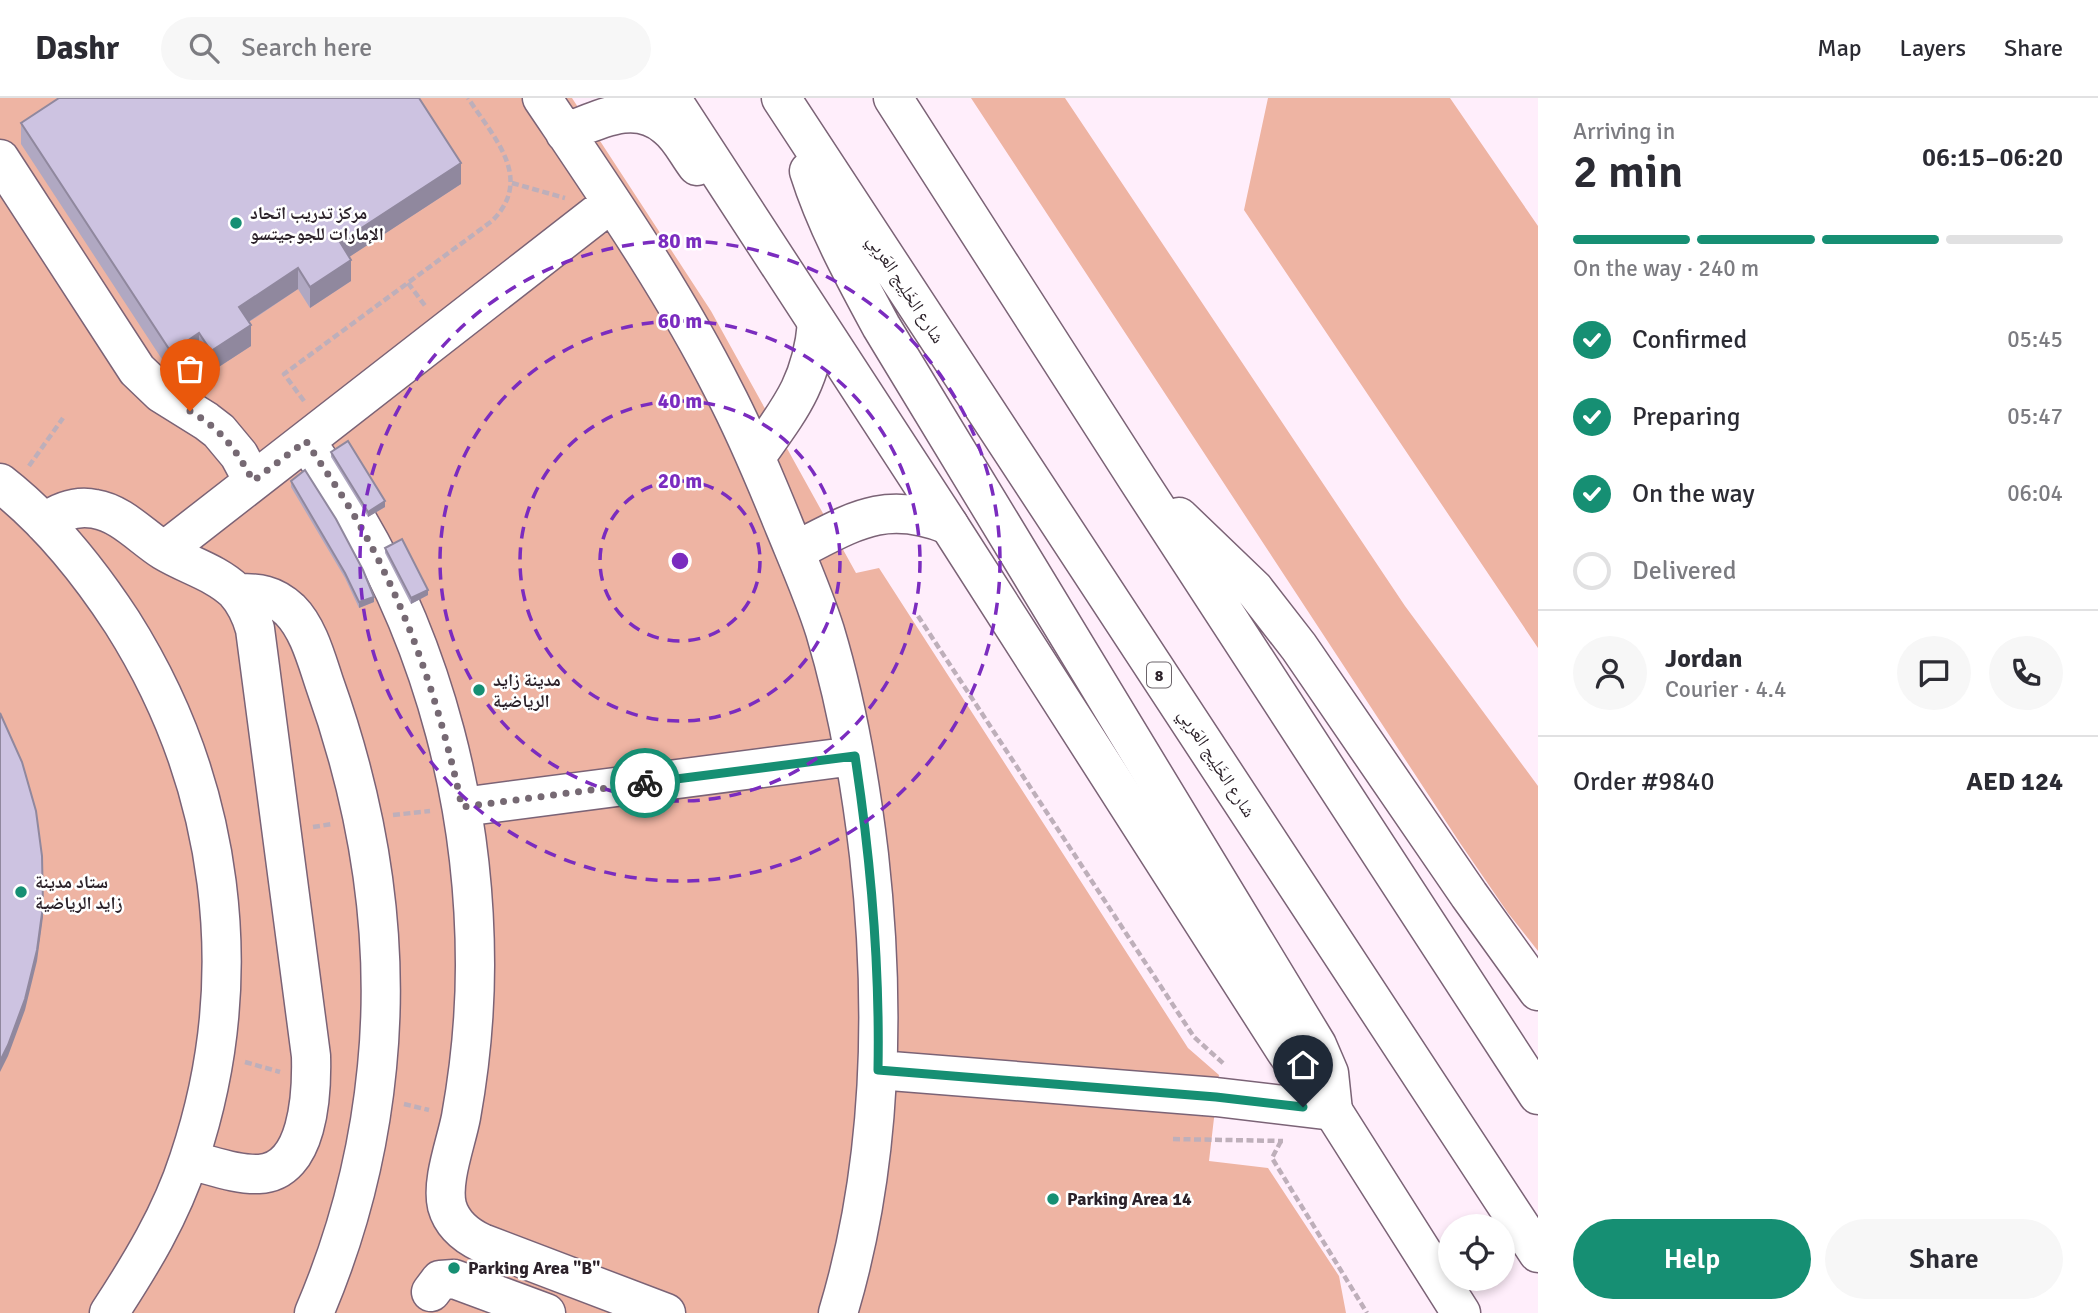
<!DOCTYPE html>
<meta charset="utf-8">
<style>
:root{--surface:#fff;--page:#f7f7f7;--text:#2b2b33;--muted:#7c7c81;--line:#e1e1e2;--accent:#168f73}
body{margin:0;font-family:Signika,"Noto Naskh Arabic",sans-serif;background:var(--page);color:var(--text);height:100vh;display:flex;flex-direction:column;font-size:26px;white-space:nowrap}
*{box-sizing:border-box;margin:0}
p{font-size:23px;color:var(--muted)}
.icon{flex:none;width:38px;height:38px;fill:none;stroke:currentColor;stroke-width:2;stroke-linecap:round;stroke-linejoin:round}
.map{position:relative;flex:1;overflow:hidden}
.panel{display:flex;flex-direction:column;background:var(--surface);width:560px}
.panel>*{flex:none}
.tools{position:absolute;left:1438px;top:1116px;display:grid;gap:14px}
.tools a{display:grid;place-items:center;width:77px;height:77px;border-radius:50%;background:var(--surface);box-shadow:0 4px 10px #0003;font-size:35px}
.pin{position:absolute;display:grid;place-items:center;width:60px;height:60px;color:#fff;margin:-72px -30px;border-radius:50% 50% 50% 0;rotate:-45deg;box-shadow:0 0 7px #0007}
.pin .icon{rotate:45deg}
.courier{position:absolute;display:grid;place-items:center;width:70px;height:70px;margin:-35px;border:5px solid #168f73;border-radius:50%;background:#fff;color:#222;box-shadow:0 2px 9px #0007}
.summary em{font-style:normal;font-weight:600}
.summary div{display:flex;flex-direction:column-reverse}
.summary{display:flex;align-items:center;justify-content:space-between;height:119px;padding:0 35px}
h1{font-size:46px;font-weight:600;line-height:52px}
.bar{display:grid;grid-template-columns:repeat(4,1fr);gap:10px 7px;align-content:center;height:84px;padding:0 35px}
.bar i{height:9px;border-radius:5px;background:var(--line)}
.bar .current{background:var(--accent)}
.bar p{grid-column:span 4}
.line{display:flex;align-items:center;gap:18px;padding:0 35px;border-top:2px solid var(--line)}
.line div{flex:1}
.round{display:grid;place-items:center;flex:none;width:74px;height:74px;border-radius:37px;background:var(--page)}
ol{padding:0 35px;list-style:none}
li{display:flex;align-items:center;gap:21px;height:77px}
li p{margin-inline-start:auto}
li .icon{padding:7px;border-radius:50%;background:var(--accent);color:#fff;stroke-width:4}
li:last-child{color:var(--muted)}
li i{width:38px;height:38px;border:4px solid var(--line);border-radius:50%}
.action{display:flex;gap:14px;margin-top:auto;padding:14px 35px}
.action a{flex:1;height:80px;border-radius:42px;background:var(--accent);color:#fff;font-size:28px;font-weight:600;line-height:80px;text-align:center}
.action a+a{background:var(--page);color:var(--text)}
header{display:flex;align-items:center;gap:42px;box-sizing:border-box;height:98px;padding:0 35px;background:var(--surface);border-bottom:2px solid var(--line)}
header strong{font-size:33px}
nav{display:flex;gap:38px;margin-inline-start:auto;font-size:24px}
.search{width:490px;height:63px;background:var(--page);display:flex;align-items:center;gap:18px;box-sizing:border-box;padding:0 24px;border-radius:38px;color:var(--muted);font-size:26px}
main{display:flex;flex:1;min-height:0}
.map>svg:first-child{display:block}
.green{fill:#eeb4a3}
.lines{fill:none;stroke-linecap:round;stroke-linejoin:round}
.minor-casing{stroke:#7b6376;stroke-width:41}
.major-casing{stroke:#7b6376;stroke-width:41}
.highway-casing{stroke:#7b6376;stroke-width:41}
.path{stroke:#beafba;stroke-width:4.5;stroke-dasharray:7 3.5;stroke-linecap:butt}
.minor{stroke:#fff;stroke-width:38}
.major{stroke:#fff;stroke-width:38}
.highway{stroke:#fff;stroke-width:38}
.wall{fill:#b0a8c2}
.shaded-wall{fill:#90889e}
.building{fill:#cdc3e1;stroke:#90889e;stroke-width:2}
.done{stroke:#766973;stroke-width:7;stroke-dasharray:0 12.6}
.route{stroke:#168f73;stroke-width:9}
.ring{fill:none;stroke:#7b2cbf;stroke-width:3.5;stroke-dasharray:12 9}
.poi-dot{fill:#168f73;stroke:#fff;stroke-width:2.5}
.labels{text-anchor:middle;stroke-width:5;stroke-linejoin:round;paint-order:stroke}
.shield{fill:#fff;stroke:#6b646a;stroke-width:2}
.shield-label{font-size:16px;font-weight:bold;fill:#2c222a}
.poi-label{font-size:18px;font-weight:bold;fill:#2c222a;stroke:#fff;text-anchor:start}
.street-label{font-size:18px;fill:#2c222a;stroke:#fff}
.centre{fill:#7b2cbf;stroke:#fff;stroke-width:3.5}
.ring-label{font-size:21px;text-anchor:middle;font-weight:bold;fill:#7b2cbf;stroke:#fff;stroke-width:5;stroke-linejoin:round;paint-order:stroke}
</style>
<header>
<strong>Dashr</strong>
<div class="search"><svg class="icon" aria-label="search" viewBox="0 0 24 24"><circle cx="10" cy="10" r="6"/><path d="M15 15l6 6"/></svg>Search here</div>
<nav><a>Map</a><a>Layers</a><a>Share</a></nav>
</header>
<main>
<div class="map">
<svg width="1538" height="1215" viewBox="0 0 1538 1215">
<rect width="100%" height="100%" fill="#ffeefb"/>
<path class="green" d="M0,0H572L711,213L856,475L879,470L1188,950L1219,977L1209,1063L1268,1070L1339,1178L1346,1215H0Z
M971,0H1065L1405,508L1538,688V853L1508,815L1460,745Z
M1268,0H1450L1538,128V550L1244,112Z"/>
<g class="lines">
<g class="minor-casing">
<path id="minor" d="M542,0C606,95 672,190 724,293C747,337 766,383 785,430C799,464 814,498 825,533C847,606 860,681 869,757C886,910 883,1066 838,1215
M565,35C598,22 636,1 667,29C680,39 687,55 697,68
M0,61L137,272L161,295L206,323L219,333L239,357L253,383
M306,343C322,368 340,392 355,418C435,553 475,710 475,867C475,918 470,969 461,1019C456,1045 441,1083 447,1108C452,1126 465,1137 482,1145L666,1215
M756,359C789,312 812,285 817,225
M0,385C49,423 88,472 122,524C224,685 250,879 189,1061C171,1117 141,1166 109,1215
M44,425C59,414 76,407 95,411C121,415 142,439 164,453C187,467 215,474 235,493C245,504 251,517 255,531L311,958C312,995 309,1074 259,1076C236,1077 211,1067 189,1062
M164,453L611,105
M795,453C853,424 884,401 949,427
M237,495C259,495 273,496 290,512C308,530 316,560 324,584C368,707 390,838 377,969C369,1052 347,1138 314,1215
M462,709L854,658
M878,972L1216,999L1333,1013
M431,1194L440,1182L454,1181L546,1215"/>
</g>
<g class="major-casing">
<path id="major" d="M671,0L949,427L1285,952L1306,982L1333,1013L1461,1215"/>
</g>
<g class="highway-casing">
<path id="highway" d="M781,0L1538,1155
M893,0L1138,382L1538,997
M809,73C826,127 854,178 881,228L1317,947L1329,975L1333,1013
M1179,419L1254,491L1299,549L1469,797L1538,893"/>
</g>
<path class="path" d="M512,85L565,100
M408,185L426,209
M304,303L284,276L492,123C535,80 493,39 468,0
M29,368L63,320
M918,518L1194,939L1225,967
M393,717L430,713
M313,729L332,726
M245,964L280,974
M404,1006L429,1012
M1173,1041L1283,1043
M1281,1043L1272,1060L1367,1215"/>
<use href="#minor" class="minor"/>
<use href="#major" class="major"/>
<use href="#highway" class="highway"/>
</g>
<path class="wall" d="M21,25L461,86L349,159L351,183L310,210L298,191L249,224L251,248L211,274L199,256L171,275L21,46Z
M331,354L385,409L368,419L331,359Z
M291,383L374,504L359,510L345,480L291,389Z
M385,450L428,497L411,506L385,455Z"/>
<path class="shaded-wall" d="M461,65V86L340,165V144Z
M351,162V183L310,210V189Z
M298,170V191L239,230V209Z
M251,227V248L211,274V253Z
M199,235V256L171,275V254Z
M385,403V409L368,419V414Z
M428,492V497L411,506V500Z
M374,499V504L359,510V504Z
M43,808V819L37,863L25,912L8,958L0,974V963Z"/>
<path class="building" d="M59,0H419L461,65L340,144L351,162L310,189L298,170L239,209L251,227L211,253L199,235L171,254L21,25Z
M348,343L385,403L368,414L331,354Z
M305,372L336,421L363,472L374,499L359,504L345,475L291,383Z
M402,441L428,492L411,500L385,450Z
M0,615L22,664L36,713L42,758L43,808L37,852L25,901L8,947L0,963Z"/>
<g class="lines">
<path class="done" d="M190,313C222,332 236,351 253,383L306,343C322,368 340,393 355,419C408,509 440,607 462,709L645,685"/>
<path class="route" d="M645,685L855,658C871,763 880,865 878,972L1216,999L1303,1009"/>
</g>
<g class="ring">
<circle cx="680" cy="463" r="80"/>
<circle cx="680" cy="463" r="160"/>
<circle cx="680" cy="463" r="240"/>
<circle cx="680" cy="463" r="320"/>
</g>
<g class="poi-dot">
<circle cx="236" cy="125" r="7"/>
<circle cx="479" cy="592" r="7"/>
<circle cx="21" cy="794" r="7"/>
<circle cx="1053" cy="1101" r="7"/>
<circle cx="454" cy="1170" r="7"/>
</g>
<g class="labels">
<rect class="shield" x="1147" y="564.5" width="24" height="25" rx="5"/>
<g class="shield-label">
<text x="1159" y="583">8</text>
</g>
<g class="poi-label">
<text x="250" y="121">مركز تدريب اتحاد<tspan x="250" dy="21">الإمارات للجوجيتسو</tspan></text>
<text x="493" y="588">مدينة زايد<tspan x="493" dy="21">الرياضية</tspan></text>
<text x="35" y="790">ستاد مدينة<tspan x="35" dy="21">زايد الرياضية</tspan></text>
<text x="1067" y="1107">Parking Area 14</text>
<text x="468" y="1176">Parking Area "B"</text>
</g>
<g class="street-label">
<text transform="translate(906 191) rotate(57)" y="6">شارع الخَلِيج العَربِي</text>
<text transform="translate(1217 665) rotate(57)" y="6">شارع الخَلِيج العَربِي</text>
</g>
</g>
<circle cx="680" cy="463" r="10" class="centre"/>
<g class="ring-label">
<text x="680" y="150">80 m</text>
<text x="680" y="230">60 m</text>
<text x="680" y="310">40 m</text>
<text x="680" y="390">20 m</text>
</g>
</svg>
<div class="tools">
<a><svg class="icon" aria-label="locate" viewBox="0 0 24 24"><circle cx="12" cy="12" r="6"/><path d="M12 2v4M12 18v4M2 12h4M18 12h4"/></svg></a>
</div>
<div class="pin" style="left:190px;top:313px;background:#ea580c"><svg class="icon" aria-label="bag" viewBox="0 0 24 24"><path d="M5 8h14l-1 12H6zM9 8a3 3 0 0 1 6 0"/></svg></div>
<div class="pin" style="left:1303px;top:1009px;background:#1f2937"><svg class="icon" aria-label="home" viewBox="0 0 24 24"><path d="M3 11l9-7 9 7M6 9v11h12V9"/></svg></div>
<div class="courier" style="left:645px;top:685px"><svg class="icon" aria-label="bike" viewBox="0 0 24 24"><circle cx="6" cy="16" r="4"/><circle cx="18" cy="16" r="4"/><path d="M6 16l4-8h5l3 8M10 8l3 8H6M13 5h3"/></svg></div>
</div>
<section class="panel">
<div class="summary"><div><h1>2 min</h1><p>Arriving in</p></div><em>06:15–06:20</em></div>
<div class="bar"><i class="current"></i><i class="current"></i><i class="current"></i><i></i><p>On the way · 240 m</p></div>
<ol>
<li><svg class="icon" aria-label="check" viewBox="0 0 24 24"><path d="M5 12l5 5 9-10"/></svg>Confirmed<p>05:45</p></li>
<li><svg class="icon" aria-label="check" viewBox="0 0 24 24"><path d="M5 12l5 5 9-10"/></svg>Preparing<p>05:47</p></li>
<li><svg class="icon" aria-label="check" viewBox="0 0 24 24"><path d="M5 12l5 5 9-10"/></svg>On the way<p>06:04</p></li>
<li><i></i>Delivered</li>
</ol>
<div class="line" style="height:126px"><a class="round"><svg class="icon" aria-label="person" viewBox="0 0 24 24"><circle cx="12" cy="8" r="4"/><path d="M4 21q1-7 8-7t8 7"/></svg></a><div><b>Jordan</b><p>Courier · 4.4</p></div><a class="round"><svg class="icon" aria-label="chat" viewBox="0 0 24 24"><path d="M4 5h16v11H9l-5 4z"/></svg></a><a class="round"><svg class="icon" aria-label="phone" viewBox="0 0 24 24"><path d="M5 4h4l2 5-3 2q2 4 5 5l2-3 5 2v4C11 20 4 13 5 4z"/></svg></a></div>
<div class="line" style="height:91px"><div>Order #9840</div><b>AED 124</b></div>
<div class="action"><a>Help</a><a>Share</a></div>
</section>
</main>
